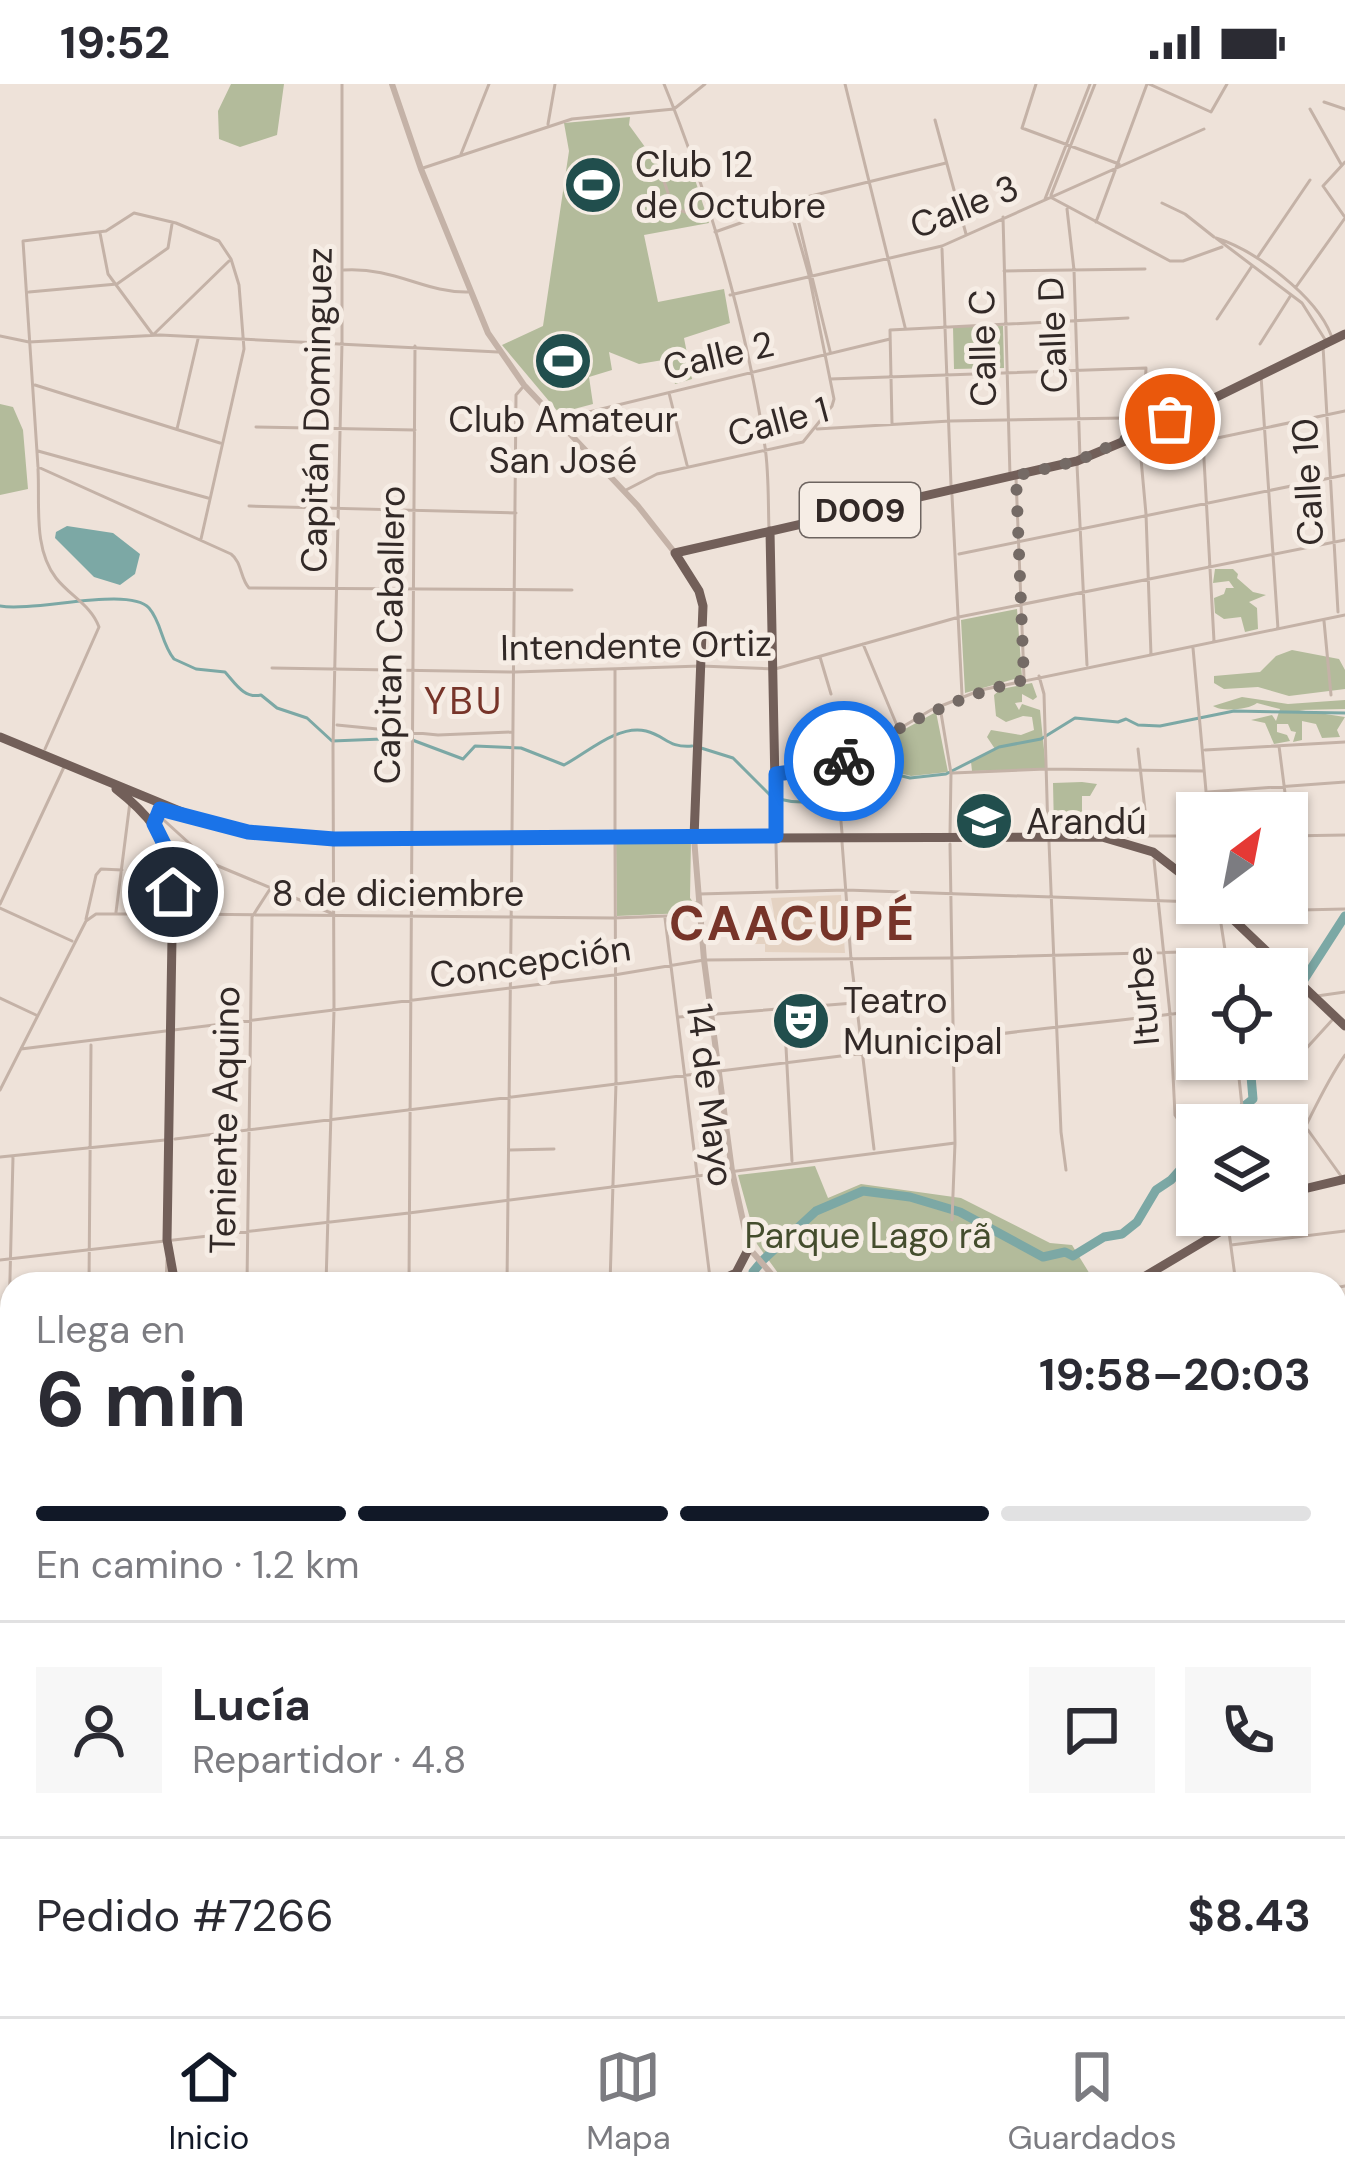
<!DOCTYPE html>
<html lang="es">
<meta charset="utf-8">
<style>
:root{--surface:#fff;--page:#f7f7f7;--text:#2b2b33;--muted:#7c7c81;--line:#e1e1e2;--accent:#111827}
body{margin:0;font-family:"DM Sans",sans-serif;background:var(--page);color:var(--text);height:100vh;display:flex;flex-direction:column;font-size:45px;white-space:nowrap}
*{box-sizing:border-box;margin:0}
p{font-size:39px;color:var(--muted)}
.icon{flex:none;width:66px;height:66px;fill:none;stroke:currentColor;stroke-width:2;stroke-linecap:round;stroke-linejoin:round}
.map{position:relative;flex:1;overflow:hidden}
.drawer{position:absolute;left:0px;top:1188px;width:1347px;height:744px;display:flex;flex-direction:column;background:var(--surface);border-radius:36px 36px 0 0;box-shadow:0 3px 9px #0004}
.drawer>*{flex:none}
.needle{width:78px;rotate:32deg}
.tools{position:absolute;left:1176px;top:708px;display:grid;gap:24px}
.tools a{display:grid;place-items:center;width:132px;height:132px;border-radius:0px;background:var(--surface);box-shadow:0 3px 9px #0004;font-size:60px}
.pin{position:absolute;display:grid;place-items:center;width:102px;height:102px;color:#fff;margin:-51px;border:6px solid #fff;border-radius:50%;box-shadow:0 3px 12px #0007}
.courier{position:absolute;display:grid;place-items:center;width:120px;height:120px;margin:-60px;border:9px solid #1a73e8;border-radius:50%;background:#fff;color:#222;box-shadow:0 3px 15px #0007}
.headline em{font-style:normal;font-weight:700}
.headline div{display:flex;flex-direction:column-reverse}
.headline{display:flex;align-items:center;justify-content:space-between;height:204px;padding:0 36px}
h1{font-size:78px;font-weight:700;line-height:90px}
.bar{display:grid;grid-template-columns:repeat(4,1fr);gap:18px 12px;align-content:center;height:144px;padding:0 36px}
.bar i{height:15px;border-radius:9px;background:var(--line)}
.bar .selected{background:var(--accent)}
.bar p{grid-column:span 4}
.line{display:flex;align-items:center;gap:30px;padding:0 36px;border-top:3px solid var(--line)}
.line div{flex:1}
.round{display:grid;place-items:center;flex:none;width:126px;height:126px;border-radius:0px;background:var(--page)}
.status{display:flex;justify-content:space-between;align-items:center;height:84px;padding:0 60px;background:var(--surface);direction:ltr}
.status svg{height:33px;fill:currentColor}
.dock{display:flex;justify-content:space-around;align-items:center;height:168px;border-top:3px solid var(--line);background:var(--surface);font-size:33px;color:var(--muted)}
.dock a{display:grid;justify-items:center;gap:6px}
.dock .selected{color:var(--accent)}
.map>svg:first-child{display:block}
.green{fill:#b3bb9b}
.plaza{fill:#e4d2c2}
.water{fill:#7ca8a5}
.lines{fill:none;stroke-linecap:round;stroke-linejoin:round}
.stream{stroke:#7ca8a5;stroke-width:3}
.river{stroke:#7ca8a5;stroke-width:9}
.minor{stroke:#c4b2a7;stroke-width:3}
.tertiary{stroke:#c4b2a7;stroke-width:6}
.primary{stroke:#725f59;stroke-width:9}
.done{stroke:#746a65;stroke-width:12;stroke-dasharray:0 21.6}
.route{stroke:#1a73e8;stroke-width:15}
.labels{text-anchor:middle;stroke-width:10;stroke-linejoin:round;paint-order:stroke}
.shield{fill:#f6ede5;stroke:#6d6460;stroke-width:3}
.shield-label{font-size:33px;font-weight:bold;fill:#322927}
.poi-label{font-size:36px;fill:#322927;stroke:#f6ede5;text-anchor:start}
.street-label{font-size:36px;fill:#322927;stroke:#f6ede5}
.park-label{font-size:36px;fill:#444d2d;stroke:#f6ede5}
.neighbourhood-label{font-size:39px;letter-spacing:3px;fill:#773429;stroke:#f6ede5}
.district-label{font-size:48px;font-weight:bold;letter-spacing:3px;fill:#773429;stroke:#f6ede5}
</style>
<div class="status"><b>19:52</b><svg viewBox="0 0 49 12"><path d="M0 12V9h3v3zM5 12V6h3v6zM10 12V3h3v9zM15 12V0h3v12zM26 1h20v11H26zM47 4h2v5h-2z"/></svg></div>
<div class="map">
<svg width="1345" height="1932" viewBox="0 0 1345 1932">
<rect width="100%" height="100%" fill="#eee2d9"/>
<path class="green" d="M231,0H284L277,51L240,63L219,55L218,27Z
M630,33L629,41L661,85L691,83L709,139L644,151L658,218L724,205L730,239L684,254L692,295L675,300L669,275L639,280L609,268L612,286L589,293L593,320L559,329L502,261L543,242L569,67L564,39Z
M1003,242L1004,284L954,285L953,243Z
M0,320L13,323L23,346L28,405L0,411Z
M1215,485H1233L1238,490L1237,494L1253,508L1266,511L1249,518L1257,524L1258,545L1245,548L1241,533L1224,535L1215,529L1214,514L1224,510L1226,504H1234L1229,497L1213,499Z
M1017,525L1022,593L965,609L961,536Z
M1292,566L1339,575L1345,586V605L1289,612L1258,603L1224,605L1214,599V592L1260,588L1276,572Z
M1032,599L1037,613L1033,616L1022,610V618L1015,619L1019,626L1022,620L1040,626L1046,685L972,687L971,678L995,665L987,653L991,646L1021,651L1034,646L1032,633L1023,632L1006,638L996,632L994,611L1001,605Z
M1242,613L1288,620L1345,616V625L1299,626L1345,633L1337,646L1340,653L1322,654L1316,640L1302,637V656L1293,658L1296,648L1291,647L1288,640H1277V648L1287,651L1290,657L1274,660L1265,639L1251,636L1272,631L1276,637L1280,625L1257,619C1248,626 1222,628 1213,622Z
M936,628L948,688L911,692L884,685L872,704L845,707L841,680Z
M1082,698L1097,700L1090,712H1082V746H1054L1053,699Z
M616,757H691L690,814L693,818L698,817L699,822L685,829L617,832Z
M815,1082L828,1114L861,1100L961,1114L1050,1159L1072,1161L1096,1200H813L783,1196L757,1160L738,1091Z"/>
<path class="plaza" d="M841,811L845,869L765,868V860H746V853H765L766,860L771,859L774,830L771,814Z"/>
<path class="water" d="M67,442L113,449L140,470L135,490L120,501L94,493L55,454L56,448Z"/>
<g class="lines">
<path class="stream" d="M0,522C36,528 129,502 149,524C162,539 161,559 174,575L196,585L225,588C235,599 244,615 261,611L277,624L307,634L332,657L407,654L463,675L475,662L521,664L564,681C587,669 618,640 646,647C666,652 668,664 692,662
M701,664L733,674L770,711
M779,715C812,724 837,711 871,707L886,688L910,694L946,690L999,663L1041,655L1075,634L1118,638L1126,635L1138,641L1160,642L1234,627L1345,629"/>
<path class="river" d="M1287,922L1345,832
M1209,1041L1217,1030L1232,1032L1253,1015L1251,992L1256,975
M753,1200V1188L763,1176L816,1127L863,1107L910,1113L960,1128L1043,1173L1065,1168L1073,1172L1104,1153L1122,1150L1137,1138L1156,1106L1171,1096L1197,1067
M0,1566H12"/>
<path class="minor" d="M664,0C708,107 748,248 765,363C769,389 768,418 769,446
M845,0L905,243
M1036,0L1022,44L1119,80
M1149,0L1211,28L1227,0
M1324,18L1345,25
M1310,25L1341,80
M935,36L966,150
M548,40L555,0
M461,70L489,0
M635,70L640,90L663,94L673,124L707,135
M423,84L572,35L674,25L705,0
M1051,111L1095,0
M642,114L662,128L671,125
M1052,114L1170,177H1183L1222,163
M1045,115L1090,0
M794,119L830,267
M1162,119L1185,130L1214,153
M1067,125L1074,186L1080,375
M1344,132L1323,102L1345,78
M1003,133L1010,392
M1096,138L1147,0
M715,148L763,131L778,120L946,79
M100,149L108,190L153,251L229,177
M942,165L951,401
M1257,174L1310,96
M344,186C395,183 425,209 468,208
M1004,187L1145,185
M1296,203L1345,134
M29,208L117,200L168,164L172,140
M730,211L942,162L1204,45
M1217,235L1252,182
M0,252L29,258L160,251L498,268
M1326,257L1302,219L1216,154C1255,166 1316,212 1331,251
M1260,260L1291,211
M1323,262L1338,528
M1261,292L1278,545
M830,295L1146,284L1143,347
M35,301L220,359
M669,309L687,381
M560,335L890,255
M892,340L890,246L1128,234
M256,343L415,346
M177,345L198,255
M817,345L950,337L1125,334
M1139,353L1146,430L1151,571
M38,367L208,414
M1077,381L1087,581
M38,385C40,421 33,464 56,494C70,512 91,521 99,543L45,665
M1016,394L1024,594
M626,406L657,390L803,358L832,322L834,315L809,191L788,117
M952,411L962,611
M249,422L516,429
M201,455L244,265L239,201L231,175L219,157L176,139L134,129L106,147L23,157L38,383L231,470C242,478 240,494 249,504L572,506
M959,470L1345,391
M1324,537L1331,611
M1214,557L1203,357L1345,327
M863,560L898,644
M1193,564L1208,729
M820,573L831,610
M272,584L515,588L701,582L775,585L959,533L1345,456
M1039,592L1044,610L1048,749
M940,623L951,689L950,750
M337,641L438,651L513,648
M1279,662L1300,826
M1138,665L1148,752
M1205,666L1345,658
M836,682L842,749
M780,689L836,682L931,626L981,606L1345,531
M953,689L1046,685L1204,687
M1208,708L1345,698
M156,729L211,779L331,829
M512,748L516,311L522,304
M615,750V586
M1115,752H1197
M1287,752L1345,751
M842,758L851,875L874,1065
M1049,758L1061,1048L1066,1086
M776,760L777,804
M950,760L955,1059L952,1136
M1154,776L1170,930L1175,1031L1186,1048
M699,810L846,806L1197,818
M0,820L64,683
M1221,820L1300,826L1345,825
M0,824L72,857
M1219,827L1228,885
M116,828L130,718
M177,830L614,834L691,831
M665,834L710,1194
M86,835L96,791L101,785L122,786
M1317,912L1345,908
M0,914L36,931
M784,925L792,1077
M679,933L854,919
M21,965L614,891L704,876L950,874L1261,866
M1237,975L1244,1041
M1293,979L1334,934
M0,1006L86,837L96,830H167
M1308,1046L1341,1092
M175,1055L865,969C975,950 1086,941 1197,927
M510,1066L554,1065
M0,1073L165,1056
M1287,1077C1308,1042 1321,1005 1345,971
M1229,1148L1236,1200
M1231,1161L1345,1147
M0,1176L409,1129L955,1059
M89,1200L91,961
M166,1200L167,1176
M247,1200L252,833L270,805
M326,1200L334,926L333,663L342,259V0
M409,1200L415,262
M507,1200L512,758
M610,1200L616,999L615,760
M1335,1204L1345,1202
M1335,1257L1345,1255
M0,1279L12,1278
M1335,1309L1345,1307
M0,1358L12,1357
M4,1435L13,1073
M1,1522L4,1445
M1,1522L12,1510
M0,1637L12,1644
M0,1659L10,1642
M0,1697L12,1704
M0,1759L12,1765
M0,1849L12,1829
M0,1877L12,1884
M76,1920L97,1932
M186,1920L207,1932
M293,1920L315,1932
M508,1920L529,1932
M615,1920L636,1932
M778,1920L800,1932
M970,1920L992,1932
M403,1928L412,1932
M61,1932L67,1920
M169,1932L176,1920
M467,1932L474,1920
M575,1932L582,1920
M698,1932L709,1920
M787,1932L792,1920
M863,1932L869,1920
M927,1932L941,1920
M1002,1932L1015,1920"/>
<path class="tertiary" d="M392,0L421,85L488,249L524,301L638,422L675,469
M694,754L704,876L732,1087L749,1164L780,1200
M1031,1920L1037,1932"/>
<path class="primary" d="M770,447L776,752
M0,653L216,742L266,751L335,755L1102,753L1153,768L1197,802
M116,705C147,729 168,753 173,793L167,1156L175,1200
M694,754L703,522L699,507L675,469L1077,377L1139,351L1345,250
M1216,819L1285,885
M1287,887L1345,942
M1287,1109L1345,1095
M723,1195L736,1189L749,1164
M655,1200L710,1195L750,1200
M1132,1200L1248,1131
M0,1442L12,1440"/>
</g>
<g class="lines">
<path class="done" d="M844,677C902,640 958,612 1024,596L1016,392L1077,377L1170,335"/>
<path class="route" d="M173,808L167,766L154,740L160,725L248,748L334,755L776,752V690L836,682L844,677"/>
</g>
<defs>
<g id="stadium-disc" transform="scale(3)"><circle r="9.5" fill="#214e4d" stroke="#f6ede5"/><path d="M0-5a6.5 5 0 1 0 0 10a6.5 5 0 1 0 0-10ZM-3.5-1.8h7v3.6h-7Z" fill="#fff"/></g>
<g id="university-disc" transform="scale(3)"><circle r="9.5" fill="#214e4d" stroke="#f6ede5"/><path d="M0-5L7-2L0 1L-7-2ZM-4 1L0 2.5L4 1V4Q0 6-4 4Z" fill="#fff"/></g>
<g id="theatre-disc" transform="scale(3)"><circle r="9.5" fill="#214e4d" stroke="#f6ede5"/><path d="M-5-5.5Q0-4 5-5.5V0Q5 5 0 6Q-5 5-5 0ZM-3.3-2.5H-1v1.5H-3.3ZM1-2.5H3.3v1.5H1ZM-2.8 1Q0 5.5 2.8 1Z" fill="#fff"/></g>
</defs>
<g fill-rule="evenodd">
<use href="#stadium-disc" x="593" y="101"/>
<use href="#stadium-disc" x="563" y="277"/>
<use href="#university-disc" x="984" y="737"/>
<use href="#theatre-disc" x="801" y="937"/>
</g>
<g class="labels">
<rect class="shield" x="800" y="399" width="120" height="54" rx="9"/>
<g class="shield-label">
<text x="860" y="438">D009</text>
</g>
<g class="poi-label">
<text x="635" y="93">Club 12<tspan x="635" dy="41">de Octubre</tspan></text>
<text x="563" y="348" text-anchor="middle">Club Amateur<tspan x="563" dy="41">San José</tspan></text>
<text x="1026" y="750">Arandú</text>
<text x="843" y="929">Teatro<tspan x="843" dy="41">Municipal</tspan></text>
</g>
<g class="street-label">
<text transform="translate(964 122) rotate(-22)" y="13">Calle 3</text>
<text transform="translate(1052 251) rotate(-92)" y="13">Calle D</text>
<text transform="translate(982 264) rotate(-91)" y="13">Calle C</text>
<text transform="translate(718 271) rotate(-13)" y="13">Calle 2</text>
<text transform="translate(316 326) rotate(-89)" y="13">Capitán Dominguez</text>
<text transform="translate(778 337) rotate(-15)" y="13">Calle 1</text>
<text transform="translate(1307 398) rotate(-93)" y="13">Calle 10</text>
<text transform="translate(389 551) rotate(-89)" y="13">Capitan Caballero</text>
<text transform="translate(636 561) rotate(-1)" y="13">Intendente Ortiz</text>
<text x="398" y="822">8 de diciembre</text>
<text transform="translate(530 877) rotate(-8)" y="13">Concepción</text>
<text transform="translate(1142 912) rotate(-95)" y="13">Iturbe</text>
<text transform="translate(711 1011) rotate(83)" y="13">14 de Mayo</text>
<text transform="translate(224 1036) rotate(-89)" y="13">Teniente Aquino</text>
</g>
<g class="park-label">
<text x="868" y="1164">Parque Lago rã</text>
</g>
<g class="neighbourhood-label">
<text x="464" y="630">YBU</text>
</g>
<g class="district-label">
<text x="793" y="856">CAACUPÉ</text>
</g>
</g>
</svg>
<div class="tools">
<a><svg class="needle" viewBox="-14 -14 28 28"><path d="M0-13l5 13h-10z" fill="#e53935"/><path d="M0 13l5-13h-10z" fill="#7c7c81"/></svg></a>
<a><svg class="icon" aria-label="locate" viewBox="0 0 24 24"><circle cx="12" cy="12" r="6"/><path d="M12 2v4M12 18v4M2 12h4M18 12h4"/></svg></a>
<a><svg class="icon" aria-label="layers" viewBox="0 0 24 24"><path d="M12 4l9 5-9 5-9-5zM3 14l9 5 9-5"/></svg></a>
</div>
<div class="pin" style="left:1170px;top:335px;background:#ea580c"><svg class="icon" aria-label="bag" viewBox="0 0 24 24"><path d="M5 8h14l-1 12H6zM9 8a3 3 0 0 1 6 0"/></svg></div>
<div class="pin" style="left:173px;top:808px;background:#1f2937"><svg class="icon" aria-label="home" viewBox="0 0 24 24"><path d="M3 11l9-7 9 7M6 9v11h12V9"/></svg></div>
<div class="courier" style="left:844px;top:677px"><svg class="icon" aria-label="bike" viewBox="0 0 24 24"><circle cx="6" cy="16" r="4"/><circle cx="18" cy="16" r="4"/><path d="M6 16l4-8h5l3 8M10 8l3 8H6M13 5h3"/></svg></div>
<section class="drawer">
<div class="headline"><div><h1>6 min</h1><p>Llega en</p></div><em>19:58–20:03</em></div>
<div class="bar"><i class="selected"></i><i class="selected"></i><i class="selected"></i><i></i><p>En camino · 1.2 km</p></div>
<div class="line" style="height:216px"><a class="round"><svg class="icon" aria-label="person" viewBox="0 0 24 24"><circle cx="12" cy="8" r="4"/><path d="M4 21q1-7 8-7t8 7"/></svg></a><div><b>Lucía</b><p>Repartidor · 4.8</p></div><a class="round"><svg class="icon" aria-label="chat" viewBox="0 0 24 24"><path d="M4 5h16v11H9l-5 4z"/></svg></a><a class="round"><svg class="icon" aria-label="phone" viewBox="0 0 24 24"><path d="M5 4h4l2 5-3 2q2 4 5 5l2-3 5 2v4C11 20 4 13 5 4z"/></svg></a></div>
<div class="line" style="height:156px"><div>Pedido #7266</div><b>$8.43</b></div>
</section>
</div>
<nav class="dock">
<a class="selected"><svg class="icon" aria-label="home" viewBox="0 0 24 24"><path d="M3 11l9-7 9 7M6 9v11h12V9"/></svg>Inicio</a>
<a><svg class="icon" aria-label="map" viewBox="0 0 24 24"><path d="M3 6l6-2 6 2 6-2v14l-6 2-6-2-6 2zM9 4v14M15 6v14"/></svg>Mapa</a>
<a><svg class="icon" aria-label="saved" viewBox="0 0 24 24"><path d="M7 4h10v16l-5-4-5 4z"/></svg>Guardados</a>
</nav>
